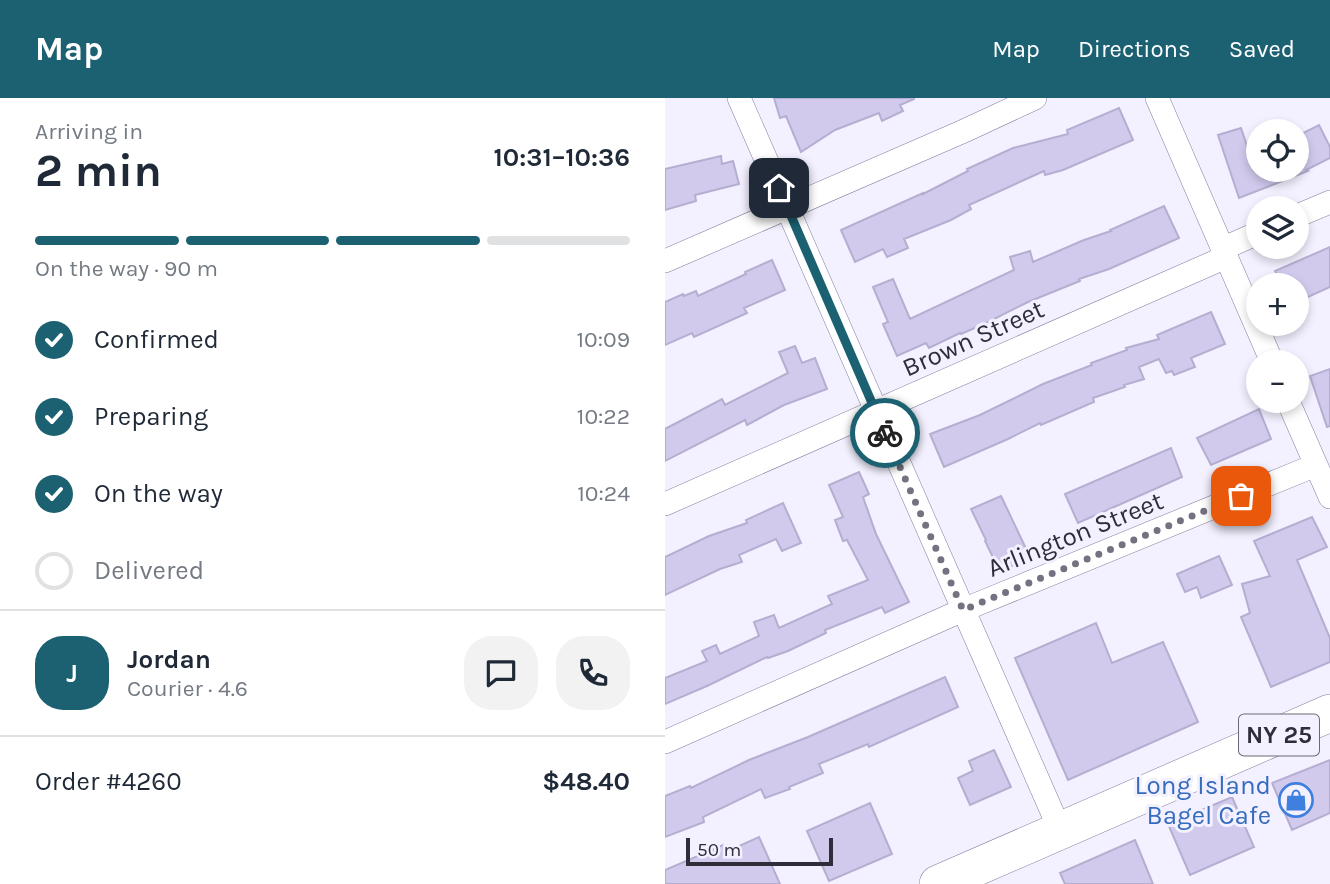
<!DOCTYPE html>
<meta charset="utf-8">
<style>
:root{--surface:#fff;--page:#f2f2f3;--text:#1f2937;--muted:#747a83;--line:#e0e1e3;--accent:#1b6172}
body{margin:0;font-family:Karla,sans-serif;background:var(--page);color:var(--text);height:100vh;display:flex;flex-direction:column;font-size:26px;white-space:nowrap}
*{box-sizing:border-box;margin:0}
p{font-size:23px;color:var(--muted)}
.icon{flex:none;width:38px;height:38px;fill:none;stroke:currentColor;stroke-width:2;stroke-linecap:round;stroke-linejoin:round}
.map{position:relative;flex:1;overflow:hidden}
.side{display:flex;flex-direction:column;background:var(--surface);width:665px}
.side>*{flex:none}
.fabs{position:absolute;left:581px;top:21px;display:grid;gap:14px}
.fabs a{display:grid;place-items:center;width:63px;height:63px;border-radius:50%;background:var(--surface);box-shadow:0 4px 10px #0003;font-size:35px}
.scale{position:absolute;left:21px;bottom:18px;width:147px;box-sizing:border-box;padding-left:7px;border:4px solid #302d3b;border-top:0;font-size:19px;line-height:24px;white-space:nowrap;color:#302d3b;-webkit-text-stroke:5px #f3f0ff;paint-order:stroke}
.pin{position:absolute;display:grid;place-items:center;width:60px;height:60px;color:#fff;margin:-30px;border-radius:14px;box-shadow:0 4px 10px #0006}
.courier{position:absolute;display:grid;place-items:center;width:70px;height:70px;margin:-35px;border:5px solid #1b6172;border-radius:50%;background:#fff;color:#222;box-shadow:0 2px 9px #0007}
.head em{font-style:normal;font-weight:700}
.head div{display:flex;flex-direction:column-reverse}
.head{display:flex;align-items:center;justify-content:space-between;height:119px;padding:0 35px}
h1{font-size:46px;font-weight:700;line-height:52px}
.bar{display:grid;grid-template-columns:repeat(4,1fr);gap:10px 7px;align-content:center;height:84px;padding:0 35px}
.bar i{height:9px;border-radius:5px;background:var(--line)}
.bar .active{background:var(--accent)}
.bar p{grid-column:span 4}
.line{display:flex;align-items:center;gap:18px;padding:0 35px;border-top:2px solid var(--line)}
.line div{flex:1}
.round{display:grid;place-items:center;flex:none;width:74px;height:74px;border-radius:28px;background:var(--page)}
ol{padding:0 35px;list-style:none}
li{display:flex;align-items:center;gap:21px;height:77px}
li p{margin-inline-start:auto}
li .icon{padding:7px;border-radius:50%;background:var(--accent);color:#fff;stroke-width:4}
li:last-child{color:var(--muted)}
li i{width:38px;height:38px;border:4px solid var(--line);border-radius:50%}
header{display:flex;align-items:center;gap:42px;box-sizing:border-box;height:98px;padding:0 35px;background:var(--accent);color:#fff}
header strong{font-size:33px}
nav{display:flex;gap:38px;margin-inline-start:auto;font-size:24px}
main{display:flex;flex:1;min-height:0}
.map>svg:first-child{display:block}
.building{fill:#d1caed;stroke:#b5aed1;stroke-width:2}
.lines{fill:none;stroke-linecap:round;stroke-linejoin:round}
.minor-casing{stroke:#847d9d;stroke-width:24}
.primary-casing{stroke:#847d9d;stroke-width:38}
.minor{stroke:#fff;stroke-width:23}
.primary{stroke:#fff;stroke-width:37}
.done{stroke:#747180;stroke-width:7;stroke-dasharray:0 12.6}
.route{stroke:#1b6172;stroke-width:9}
.labels{text-anchor:middle;stroke-width:6;stroke-linejoin:round;paint-order:stroke}
.shield{fill:#f3f0ff;stroke:#6a6876;stroke-width:2}
.shield-label{font-size:24px;font-weight:bold;fill:#302d3b}
.street-label{font-size:26px;fill:#302d3b;stroke:#f3f0ff}
.shop-label{font-size:26px;fill:#366cbe;stroke:#f3f0ff;text-anchor:end}
</style>
<header>
<strong>Map</strong>
<nav><a>Map</a><a>Directions</a><a>Saved</a></nav>
</header>
<main>
<section class="side">
<div class="head"><div><h1>2 min</h1><p>Arriving in</p></div><em>10:31–10:36</em></div>
<div class="bar"><i class="active"></i><i class="active"></i><i class="active"></i><i></i><p>On the way · 90 m</p></div>
<ol>
<li><svg class="icon" aria-label="check" viewBox="0 0 24 24"><path d="M5 12l5 5 9-10"/></svg>Confirmed<p>10:09</p></li>
<li><svg class="icon" aria-label="check" viewBox="0 0 24 24"><path d="M5 12l5 5 9-10"/></svg>Preparing<p>10:22</p></li>
<li><svg class="icon" aria-label="check" viewBox="0 0 24 24"><path d="M5 12l5 5 9-10"/></svg>On the way<p>10:24</p></li>
<li><i></i>Delivered</li>
</ol>
<div class="line" style="height:126px"><b class="round" style="background:var(--accent);color:#fff">J</b><div><b>Jordan</b><p>Courier · 4.6</p></div><a class="round"><svg class="icon" aria-label="chat" viewBox="0 0 24 24"><path d="M4 5h16v11H9l-5 4z"/></svg></a><a class="round"><svg class="icon" aria-label="phone" viewBox="0 0 24 24"><path d="M5 4h4l2 5-3 2q2 4 5 5l2-3 5 2v4C11 20 4 13 5 4z"/></svg></a></div>
<div class="line" style="height:91px"><div>Order #4260</div><b>$48.40</b></div>
</section>
<div class="map">
<svg width="665" height="786" viewBox="0 0 665 786">
<rect width="100%" height="100%" fill="#f3f0ff"/>
<path class="building" d="M109,0H249V1L235,7L238,13L217,23L214,15L170,32L136,54L121,18L115,20Z
M454,10L468,42L398,72L380,77L379,73L304,107L306,111L286,122L239,141L243,150L222,159L218,151L190,164L176,132L258,95V96L303,73L302,71L348,50L403,36L402,32Z
M654,27L665,49V60L641,72L643,73L574,100L553,37L576,30L590,72H632V38Z
M56,58L57,66L68,63L74,86L30,97L31,103L0,112V71Z
M499,108L514,140L444,171L414,181L415,183L363,204L321,225L296,236L295,235L264,250L261,245L232,258L218,226L223,224L208,189L228,181L245,221L349,172L345,159L365,153L368,164L419,142L446,133L445,132Z
M665,149V189L632,204V187H617L610,173Z
M107,162L120,192L79,210L82,215L29,239L27,235L0,247V204L18,196L19,198L31,193L33,198L81,176L80,174Z
M546,214L560,246L526,260L530,269L509,277L507,273L501,275L494,261L474,269L479,281L459,287L460,289L428,300L429,304L376,327L375,325L343,341L279,369L265,336L315,317L378,286L427,267L426,265L462,252L461,250L494,241L492,237Z
M130,248L137,265L150,260L162,291L119,307L82,327L80,322L0,363V331L57,301L60,307L123,275L114,254Z
M665,271V328L662,329L645,278Z
M594,311L606,341L546,367L532,340Z
M506,350L517,379L413,425L400,396Z
M194,374L204,396L198,399L211,436L244,504L220,515L217,509L160,532L161,535L123,553L103,560L102,559L42,588L0,606V580L42,563L37,553L51,547L55,556L94,538L89,524L109,517L114,530L167,506L163,498L203,482L182,442L178,443L170,422L178,419L164,387Z
M336,398L365,459L335,474L320,443L321,442L306,411Z
M118,405L136,445L117,453L111,441L74,457L77,464L55,471L0,497V459L44,438L82,425L81,422Z
M647,419L662,449L632,462L665,540V564L606,589L576,519L585,515L577,486L605,478L589,443Z
M554,458L567,487L536,500L532,489L520,494L512,476Z
M431,525L447,565L498,544L533,624L403,682L350,560Z
M280,579L293,609L204,649L203,646L154,666L158,675L124,689L125,691L100,700L96,691L38,719L39,724L0,739V698L25,688L26,690L84,662L143,639Z
M329,652L346,689L305,707L293,680L308,673L304,663Z
M665,662V715L627,732L607,685Z
M567,699L589,749L525,777L503,726Z
M205,705L227,756L164,783L142,733Z
M94,739L115,786H0V772L58,747L61,754Z
M470,742L488,786H400L395,775Z"/>
<g class="lines">
<g class="minor-casing">
<path id="minor" d="M74,0L395,732
M492,0L607,264
M632,118L665,104
M557,151L593,135
M0,163L299,33L370,0
M623,303L665,399
M0,406L561,159
M0,644L298,512L651,367"/>
</g>
<g class="primary-casing">
<path id="primary" d="M273,786L665,615"/>
</g>
<use href="#minor" class="minor"/>
<use href="#primary" class="primary"/>
</g>
<g class="lines">
<path class="done" d="M220,335L298,512L576,398"/>
<path class="route" d="M114,90L220,335"/>
</g>
<defs>
<g id="shop-ring" transform="scale(1.75)"><circle r="9.5" fill="#f3f0ff" stroke="#3f7fe0" stroke-width="1.5"/><path d="M-5-2.5h2.3a2.7 3.5 0 0 1 5.4 0H5L5.5 6h-11ZM-1.5-2.5h3a1.5 2.3 0 0 0-3 0Z" fill="#3f7fe0"/></g>
</defs>
<g fill-rule="evenodd">
<use href="#shop-ring" x="631" y="702"/>
</g>
<g class="labels">
<rect class="shield" x="574" y="616.5" width="80" height="41" rx="5"/>
<g class="shield-label">
<text x="614" y="645">NY 25</text>
</g>
<g class="street-label">
<text transform="translate(308 240) rotate(-24)" y="9">Brown Street</text>
<text transform="translate(410 436) rotate(-22)" y="9">Arlington Street</text>
</g>
<g class="shop-label">
<text x="606" y="696">Long Island<tspan x="606" dy="30">Bagel Cafe</tspan></text>
</g>
</g>
</svg>
<div class="fabs">
<a><svg class="icon" aria-label="locate" viewBox="0 0 24 24"><circle cx="12" cy="12" r="6"/><path d="M12 2v4M12 18v4M2 12h4M18 12h4"/></svg></a>
<a><svg class="icon" aria-label="layers" viewBox="0 0 24 24"><path d="M12 4l9 5-9 5-9-5zM3 14l9 5 9-5"/></svg></a>
<a>+</a>
<a>−</a>
</div>
<div class="scale">50 m</div>
<div class="pin" style="left:576px;top:398px;background:#ea580c"><svg class="icon" aria-label="bag" viewBox="0 0 24 24"><path d="M5 8h14l-1 12H6zM9 8a3 3 0 0 1 6 0"/></svg></div>
<div class="pin" style="left:114px;top:90px;background:#1f2937"><svg class="icon" aria-label="home" viewBox="0 0 24 24"><path d="M3 11l9-7 9 7M6 9v11h12V9"/></svg></div>
<div class="courier" style="left:220px;top:335px"><svg class="icon" aria-label="bike" viewBox="0 0 24 24"><circle cx="6" cy="16" r="4"/><circle cx="18" cy="16" r="4"/><path d="M6 16l4-8h5l3 8M10 8l3 8H6M13 5h3"/></svg></div>
</div>
</main>
